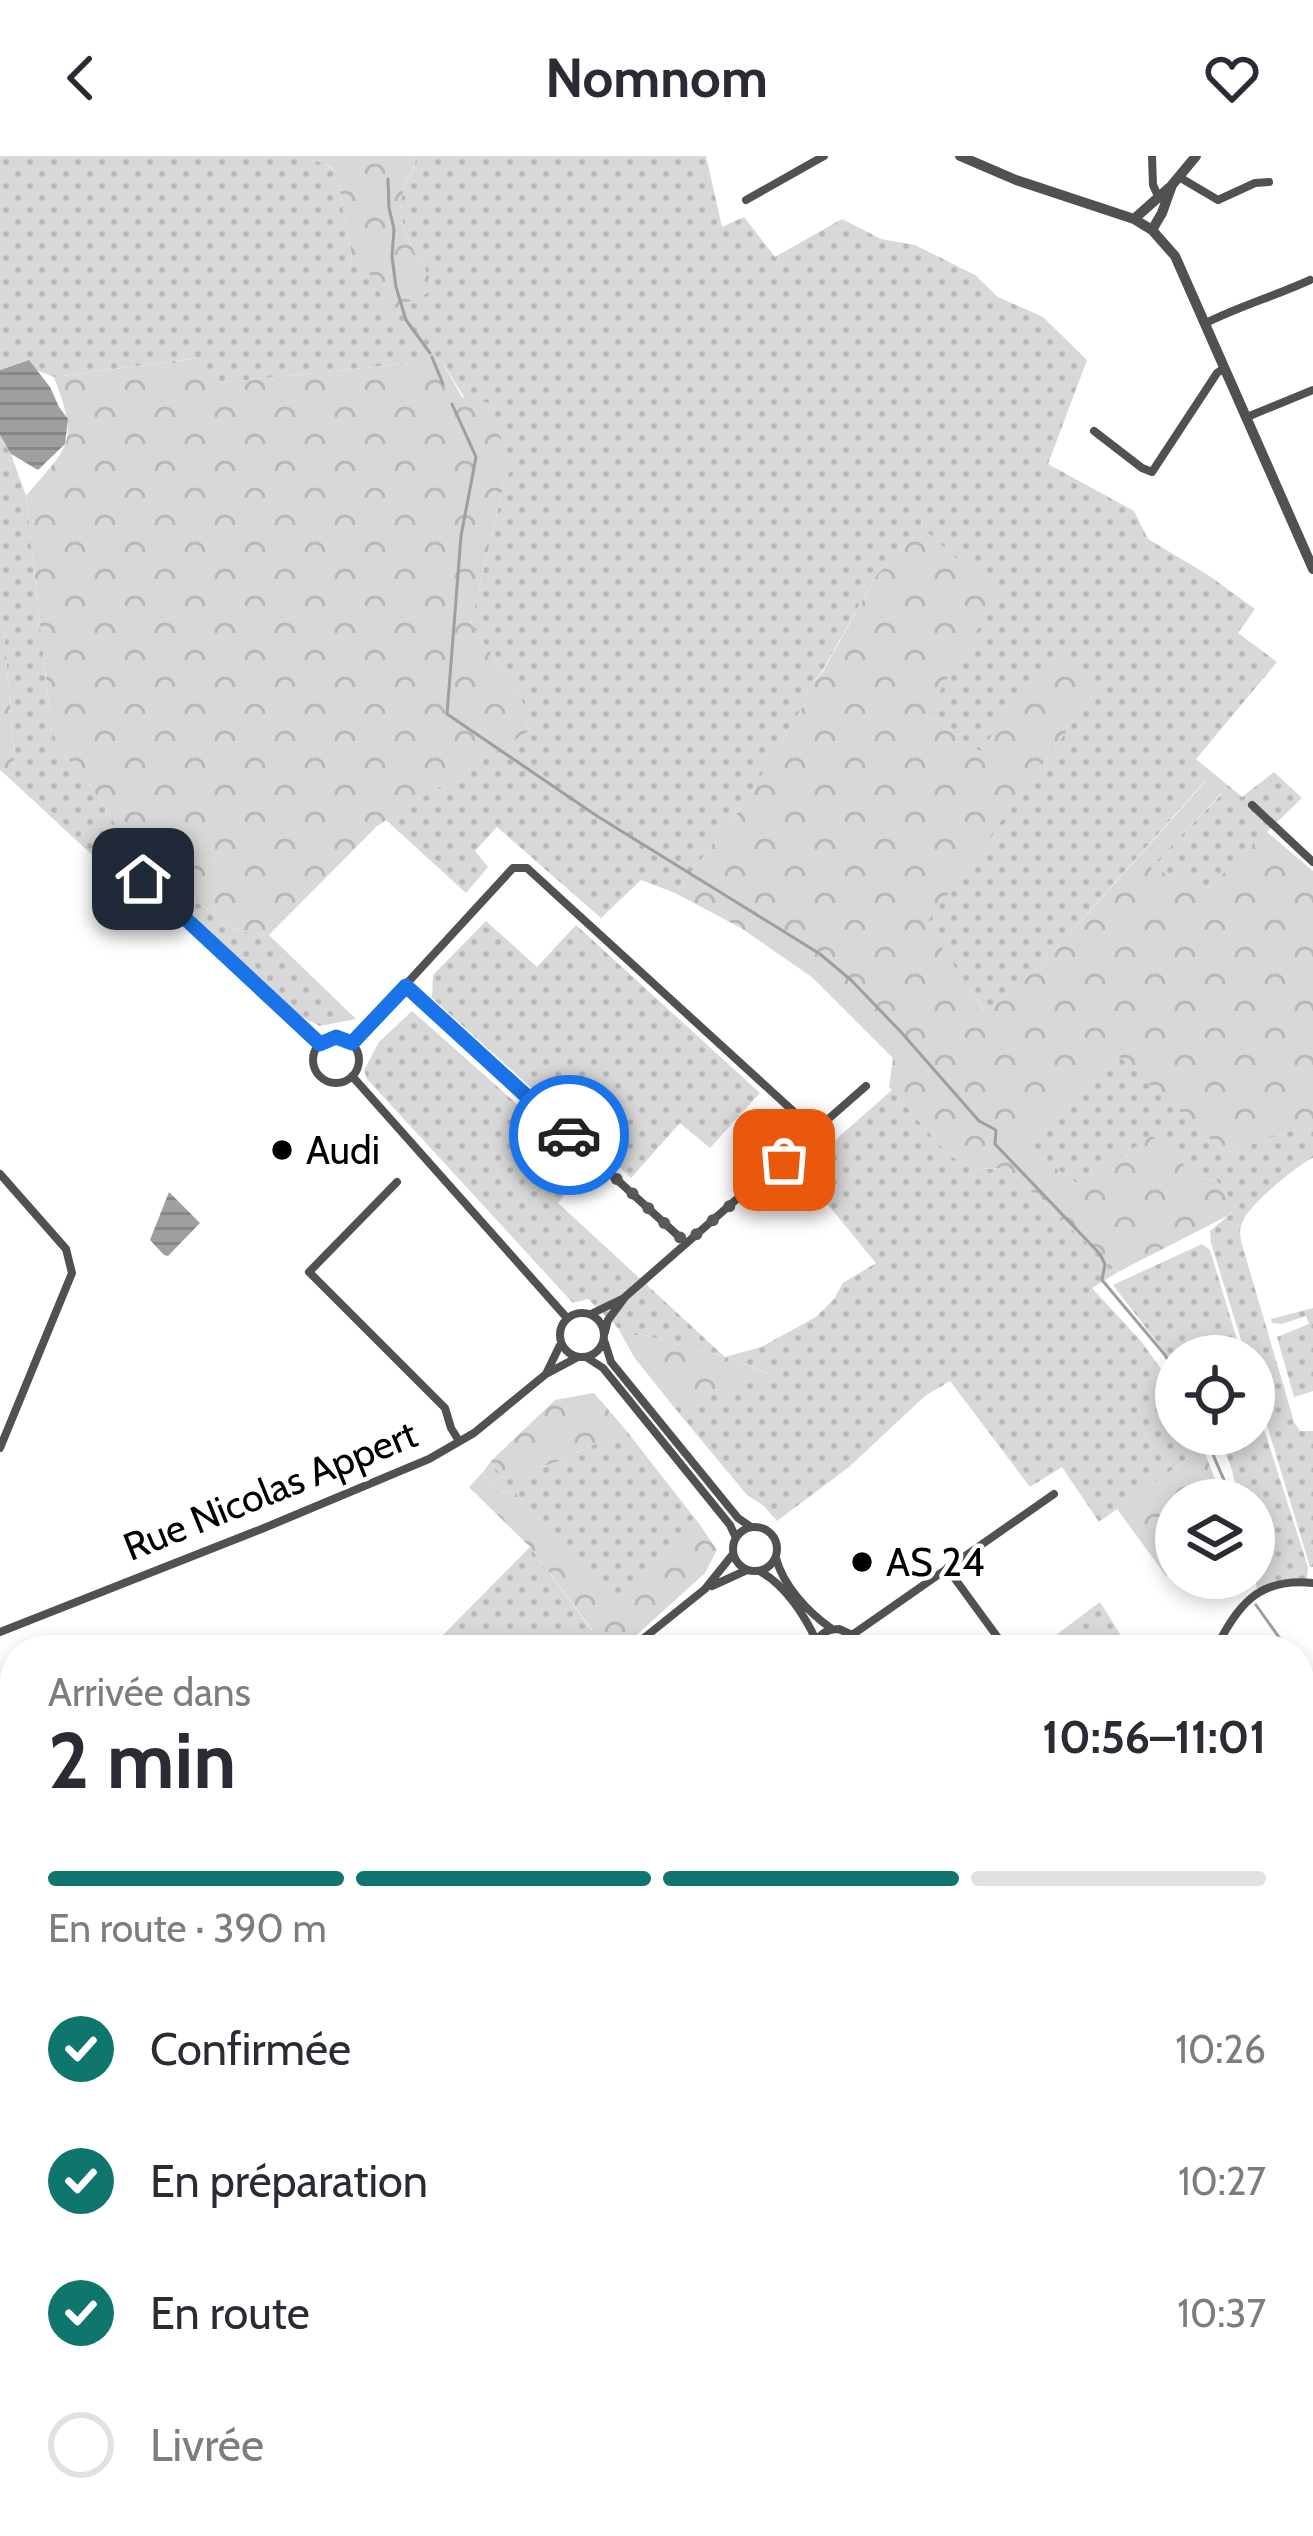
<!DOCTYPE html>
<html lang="fr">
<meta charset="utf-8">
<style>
:root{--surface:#fff;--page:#f7f7f7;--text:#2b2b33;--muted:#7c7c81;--line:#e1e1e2;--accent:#0f766e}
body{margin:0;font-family:Cabin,sans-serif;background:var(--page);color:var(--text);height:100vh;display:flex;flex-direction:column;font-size:45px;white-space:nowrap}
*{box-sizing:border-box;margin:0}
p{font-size:39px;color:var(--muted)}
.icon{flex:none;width:66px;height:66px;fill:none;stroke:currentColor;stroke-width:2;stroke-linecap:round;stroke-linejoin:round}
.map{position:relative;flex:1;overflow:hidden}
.side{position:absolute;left:0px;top:1479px;width:1314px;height:903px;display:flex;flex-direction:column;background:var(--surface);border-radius:48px 48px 0 0;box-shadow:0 6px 18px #0003}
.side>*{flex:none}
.fabs{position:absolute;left:1155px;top:1179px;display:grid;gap:24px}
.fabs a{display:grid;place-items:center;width:120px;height:120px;border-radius:50%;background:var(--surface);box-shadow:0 6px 18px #0003;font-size:60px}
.pin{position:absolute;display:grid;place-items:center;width:102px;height:102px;color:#fff;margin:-51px;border-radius:24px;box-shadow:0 6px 18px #0006}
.courier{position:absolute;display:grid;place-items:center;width:120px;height:120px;margin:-60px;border:9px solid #1a73e8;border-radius:50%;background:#fff;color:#222;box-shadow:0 3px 15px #0007}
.overview em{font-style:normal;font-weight:700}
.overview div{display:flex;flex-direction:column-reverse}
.overview{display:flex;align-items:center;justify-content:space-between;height:204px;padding:0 48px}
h1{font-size:78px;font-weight:700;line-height:90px}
.bar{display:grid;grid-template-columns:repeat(4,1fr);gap:18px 12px;align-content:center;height:144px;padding:0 48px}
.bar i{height:15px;border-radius:9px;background:var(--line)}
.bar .selected{background:var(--accent)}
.bar p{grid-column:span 4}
ol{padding:0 48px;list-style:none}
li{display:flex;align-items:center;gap:36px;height:132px}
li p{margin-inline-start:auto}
li .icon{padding:12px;border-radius:50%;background:var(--accent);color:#fff;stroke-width:4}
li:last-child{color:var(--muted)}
li i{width:66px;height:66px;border:6px solid var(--line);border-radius:50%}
header{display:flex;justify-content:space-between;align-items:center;height:156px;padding:0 48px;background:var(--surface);font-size:54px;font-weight:700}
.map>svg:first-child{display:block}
.grass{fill:url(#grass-dots)}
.forest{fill:url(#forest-crowns)}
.water{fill:url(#water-rules)}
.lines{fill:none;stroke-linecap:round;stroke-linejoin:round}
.stream{stroke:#9f9f9f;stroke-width:3}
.trunk-casing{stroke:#dbdbdb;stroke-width:20}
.minor{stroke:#515151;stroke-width:8}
.tertiary{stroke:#515151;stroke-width:10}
.secondary{stroke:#1e1e1e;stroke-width:10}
.trunk{stroke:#000;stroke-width:14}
.done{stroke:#595959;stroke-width:12;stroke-dasharray:0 21.6}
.route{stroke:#1a73e8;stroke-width:15}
.poi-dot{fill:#000;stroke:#fff;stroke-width:4.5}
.labels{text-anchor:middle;stroke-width:9;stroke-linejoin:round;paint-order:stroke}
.poi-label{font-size:39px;fill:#000;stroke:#fff;text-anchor:start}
.street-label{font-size:39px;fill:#000;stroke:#fff}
</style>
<header><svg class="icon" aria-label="back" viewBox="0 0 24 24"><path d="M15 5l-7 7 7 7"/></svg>Nomnom<svg class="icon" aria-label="heart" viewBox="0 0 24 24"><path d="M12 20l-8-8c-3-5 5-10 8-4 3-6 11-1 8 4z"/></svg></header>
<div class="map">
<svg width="1313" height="2380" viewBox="0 0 1313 2380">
<defs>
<pattern id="grass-dots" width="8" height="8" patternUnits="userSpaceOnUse" patternTransform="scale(3)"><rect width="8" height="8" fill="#d8d8d8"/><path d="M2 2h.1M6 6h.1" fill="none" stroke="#b8b8b8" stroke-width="1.8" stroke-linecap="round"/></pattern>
<pattern id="forest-crowns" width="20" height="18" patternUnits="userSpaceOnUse" patternTransform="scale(3)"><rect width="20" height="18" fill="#d8d8d8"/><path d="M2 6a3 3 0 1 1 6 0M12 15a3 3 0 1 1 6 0" fill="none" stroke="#b8b8b8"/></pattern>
<pattern id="water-rules" width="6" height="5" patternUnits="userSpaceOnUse" patternTransform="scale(3)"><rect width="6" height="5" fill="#9f9f9f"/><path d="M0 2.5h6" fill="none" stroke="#878787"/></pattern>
</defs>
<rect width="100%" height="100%" fill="#fff"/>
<path class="grass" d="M0,0H300C314,3 327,7 337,17L352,102L436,133C420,102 393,72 403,35C407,22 415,14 416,0H706L722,71L744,61L775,101L842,63L881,83L915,89L975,119L998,141L1043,161L1087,204L1048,308L1134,355L1148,383L1208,419L1255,453L1238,477L1277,506L1196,603L1242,641L1274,616L1302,642L1209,732L1149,712L1221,639L1205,625L1040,811L985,856L925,768L1095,536L980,596L924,558L940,390L922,371L876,420L821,517L809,531L805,547L743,650L675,737L641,724L601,762L497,671L475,695L488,711L466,737L386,664L529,575L522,545L471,467L504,326L510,315L441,204L218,227L197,202L54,221L36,214L28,204L0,214Z
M0,279L11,298L26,340L53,586L89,627L137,702L118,723L7,620L15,611L4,475L0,471Z
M163,721L235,774L269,779L356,863L320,870L294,857L178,744Z
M486,765L537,811L576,769L760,937L710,992L680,967L631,1022L432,842L433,819Z
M412,855L588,1011L558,1047L725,1201L761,1191L816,1161L834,1143L843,1127L876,1107L800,1015L892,934L948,998L974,1013L1006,1012L1118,1116L1092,1132L1141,1185L1176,1234V1278H1197L1203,1292L1099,1366L1062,1311L1030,1331L950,1225L925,1240L849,1311L777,1365L764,1350L747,1339L673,1250L768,1217L725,1201L618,1172L588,1143L573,1147L367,923L364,914L379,886Z
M1114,894L1226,997L1313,967V1002C1297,1009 1249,1049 1243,1065C1239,1073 1240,1078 1241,1085L1294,1266L1300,1275H1313V1411H1310L1254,1226V1200H1246L1211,1087L1210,1075L1237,1052L1216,1024L1199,1022L1152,981L1078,1028L1021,988Z
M1202,1088L1210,1094L1242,1200H1176V1211L1113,1129Z
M1313,1152V1235L1294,1241L1277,1181L1309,1168L1306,1160L1282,1168L1272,1167L1271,1163Z
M1254,1242L1308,1411L1307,1423L1278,1425L1257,1433L1254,1417V1344H1240L1231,1311L1218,1278H1254Z
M625,1273L700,1369L610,1448L514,1335L497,1336L483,1316L491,1305L503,1322L560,1305Z
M530,1391L593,1476L573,1494H428Z
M1100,1446L1130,1494H1036Z
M1311,1526L1313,1528V1706L1299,1708V1535Z
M1313,1854V1958L1301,1961L1304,2000H1299V1857Z"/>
<path class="forest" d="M300,0H416C415,14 406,22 403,36C393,72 420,102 436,133L389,155L367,113L352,102L337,17L330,10Z
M198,202L218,227L441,204L462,241L489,247L510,315L504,326L471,467L522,545L529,575L377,670L269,779L235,774L137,702L89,627L53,586L26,340C70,288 79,288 54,221Z
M922,371L998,440L925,559L980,595L1056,496L1095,536L926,768L984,855L1040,811L1206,625L1221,638L1150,712L1209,732L1266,675L1313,715V967L1226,997L1113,895L1022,988L1078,1028L1152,980L1199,1022L1216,1024L1237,1052L1227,1060L1118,1116L1006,1012L974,1013L948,999L889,931L893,902L813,822L741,772L675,737L743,650L805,547L809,531L822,517L876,420Z
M0,471L4,474L15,612L7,620L0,614Z
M618,1172L725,1201L770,1218L673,1250L634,1201Z
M594,1237L625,1273L560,1305L503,1322L491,1305L555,1244Z
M1203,1292L1223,1344H1176V1415L1166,1420L1117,1353Z
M483,1316L497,1336L514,1335L610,1447L700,1369L717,1394L705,1417L620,1494H573L593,1475L530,1391L469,1331Z
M1313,1958V2042L1299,2048V2000L1304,1999L1301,1961Z"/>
<path class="water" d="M29,204L50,231L59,251L68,263L65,288L38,314L11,298L0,279V214Z
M169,1036L200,1067L168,1100L164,1099L150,1084Z"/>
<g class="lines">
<path class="stream" d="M388,23L389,52L394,73L392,101L396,131L406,164L430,197
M432,201L443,228
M452,248L476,301L461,380L447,558L597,660L820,798L851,824L901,876L979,965L996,974L995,988L1100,1098L1105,1108L1102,1124L1165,1199L1176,1218
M1207,1278C1211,1302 1225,1320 1231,1344
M1246,1422L1247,1428
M1256,1449L1288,1494
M1299,1507L1313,1524"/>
<g class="trunk-casing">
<path id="trunk" d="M1299,2064L1313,2057
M1299,2085L1313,2077
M689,2380L698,2367
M794,2380L811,2367
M823,2380L841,2367
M950,2380L962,2367"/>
</g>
<path class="minor" d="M1152,0L1153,29L1158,40
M1179,21L1218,44L1255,27L1269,26
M746,44L824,0
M1206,167C1240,150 1275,140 1310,124
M1247,261L1313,234
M1094,275L1142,312L1152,316L1217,217L1224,212
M1252,649L1313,706
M143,723L292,865L320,888
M406,830L686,1087
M313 904a23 23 0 1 1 46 0a23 23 0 1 1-46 0Z
M352,887L513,712H527L816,976
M352,920L567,1162
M0,1018L66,1093L72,1117L0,1292
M397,1026L309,1116L445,1252L451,1272L459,1285
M560 1179a22 22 0 1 1 44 0a22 22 0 1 1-44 0Z
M591,1158L624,1142
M605,1176L608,1164L625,1141L866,930
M604,1184L611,1206L738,1362L751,1371
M560,1189L546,1218L578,1201
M586,1201L603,1212L730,1369L736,1382
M733 1393a22 22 0 1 1 44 0a22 22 0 1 1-44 0Z
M776,1402C783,1430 809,1457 832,1473
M947,1412L1007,1494
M761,1416C785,1429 805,1460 816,1484
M712,1430L747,1414
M0,1476L264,1372L429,1303L474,1277L546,1218
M852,1479L1054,1338
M629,1494L705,1433L733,1398
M814,1494C816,1480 825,1473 839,1473L852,1479L858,1494
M1215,1494C1237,1450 1258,1421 1313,1427
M1299,2167L1313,2142
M544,2367L568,2380
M1153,2367C1165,2377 1178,2376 1191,2367
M0,2369L15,2314
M1149,2380L1153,2367"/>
<path class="tertiary" d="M960,0L1016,24L1134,63L1152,74L1175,100L1313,413
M1134,63L1170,31
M1152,74L1162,57L1172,29L1196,0"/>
<path class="secondary" d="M1299,1845L1313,1842
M0,2064L15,2073
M866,2367L876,2380
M879,2367L895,2380"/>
<use href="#trunk" class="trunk"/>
</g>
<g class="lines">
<path class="done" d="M569,979L686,1087L784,1004"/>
<path class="route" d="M143,723L320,888L336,881L352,887L406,830L569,979"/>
</g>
<g class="poi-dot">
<circle cx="282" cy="994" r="12"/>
<circle cx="862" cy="1406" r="12"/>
</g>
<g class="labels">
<g class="poi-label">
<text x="306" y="1008">Audi</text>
<text x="886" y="1420">AS 24</text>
</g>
<g class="street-label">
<text transform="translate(270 1334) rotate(-22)" y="14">Rue Nicolas Appert</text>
</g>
</g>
</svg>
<div class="fabs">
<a><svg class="icon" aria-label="locate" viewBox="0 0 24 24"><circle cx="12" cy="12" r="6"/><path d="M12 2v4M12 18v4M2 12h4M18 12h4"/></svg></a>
<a><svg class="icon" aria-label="layers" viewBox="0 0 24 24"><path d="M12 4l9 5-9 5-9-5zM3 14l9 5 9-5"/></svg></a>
</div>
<div class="pin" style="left:784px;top:1004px;background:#ea580c"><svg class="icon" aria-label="bag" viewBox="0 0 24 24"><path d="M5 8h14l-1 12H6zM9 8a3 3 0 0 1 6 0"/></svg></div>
<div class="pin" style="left:143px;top:723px;background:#1f2937"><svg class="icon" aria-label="home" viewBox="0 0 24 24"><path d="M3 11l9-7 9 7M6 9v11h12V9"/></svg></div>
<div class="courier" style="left:569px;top:979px"><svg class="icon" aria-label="car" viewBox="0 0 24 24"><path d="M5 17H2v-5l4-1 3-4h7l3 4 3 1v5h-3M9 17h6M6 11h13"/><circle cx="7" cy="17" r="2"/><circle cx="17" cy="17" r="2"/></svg></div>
<section class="side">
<div class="overview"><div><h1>2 min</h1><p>Arrivée dans</p></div><em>10:56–11:01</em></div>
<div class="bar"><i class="selected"></i><i class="selected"></i><i class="selected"></i><i></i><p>En route · 390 m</p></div>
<ol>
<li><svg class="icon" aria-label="check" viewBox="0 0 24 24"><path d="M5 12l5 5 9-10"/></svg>Confirmée<p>10:26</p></li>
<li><svg class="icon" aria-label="check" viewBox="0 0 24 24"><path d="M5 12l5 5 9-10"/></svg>En préparation<p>10:27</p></li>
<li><svg class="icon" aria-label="check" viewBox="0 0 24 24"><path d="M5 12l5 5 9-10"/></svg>En route<p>10:37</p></li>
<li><i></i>Livrée</li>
</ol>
</section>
</div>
